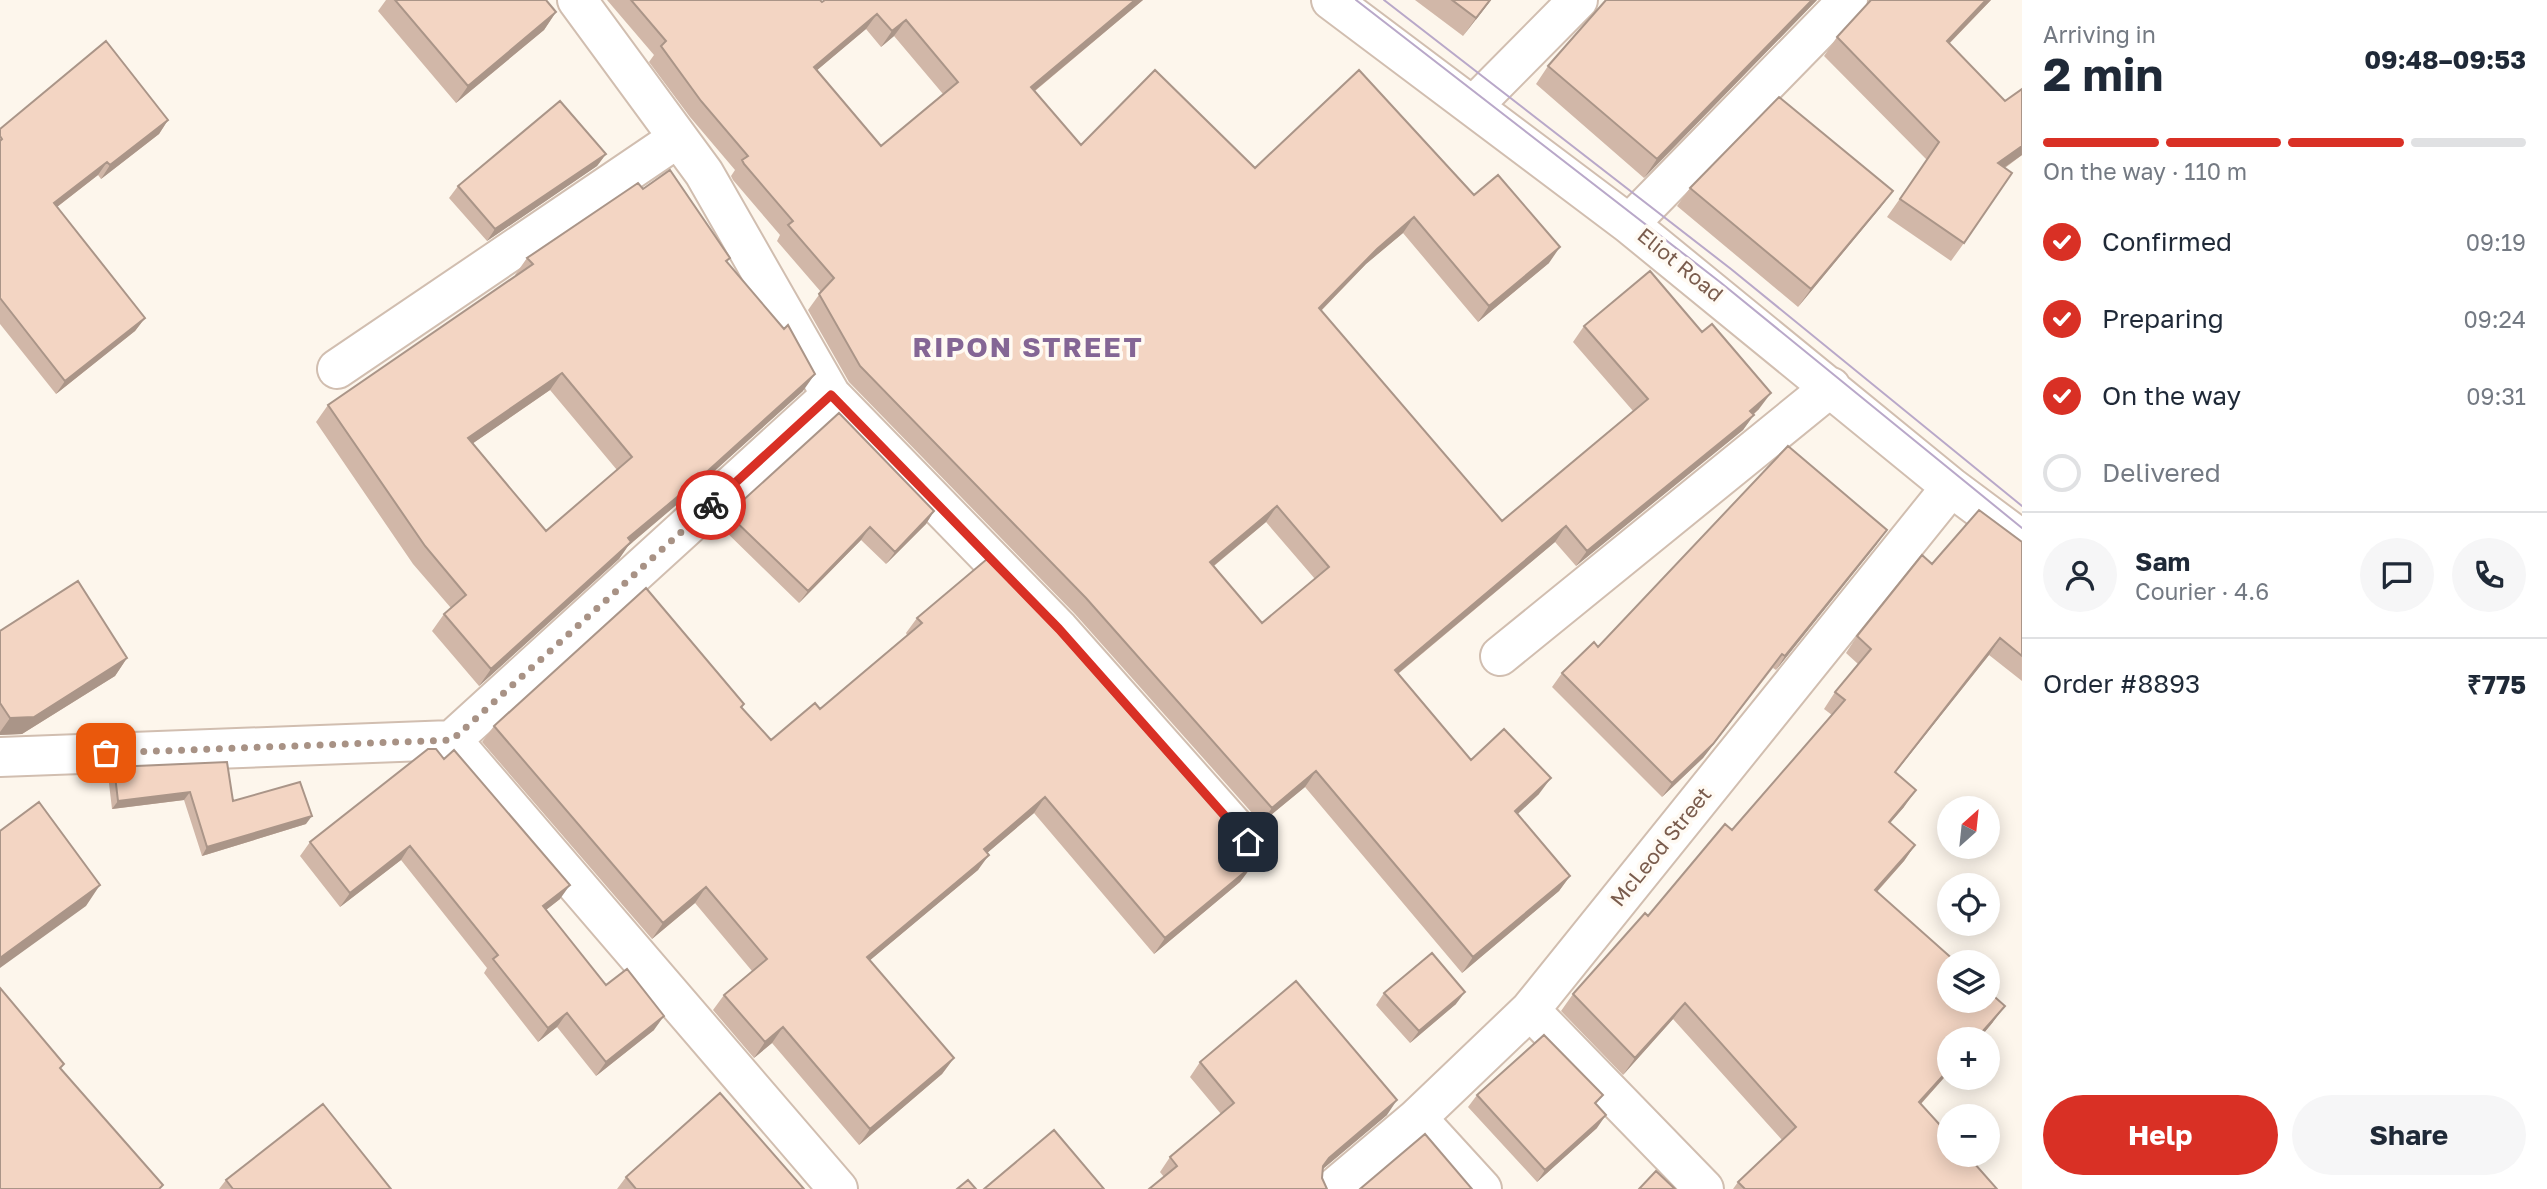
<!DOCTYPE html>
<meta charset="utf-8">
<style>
:root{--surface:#fff;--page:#f6f6f7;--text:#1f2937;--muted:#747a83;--line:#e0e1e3;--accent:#d93025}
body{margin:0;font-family:"Golos Text",sans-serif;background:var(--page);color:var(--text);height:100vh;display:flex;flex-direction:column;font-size:26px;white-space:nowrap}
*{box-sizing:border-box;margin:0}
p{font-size:23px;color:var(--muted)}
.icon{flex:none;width:38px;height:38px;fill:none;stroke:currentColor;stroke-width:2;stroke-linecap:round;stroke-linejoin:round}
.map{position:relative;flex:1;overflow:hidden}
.side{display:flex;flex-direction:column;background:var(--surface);width:525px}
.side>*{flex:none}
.needle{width:46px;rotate:27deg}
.controls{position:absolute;left:1937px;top:796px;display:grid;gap:14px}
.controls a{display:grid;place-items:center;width:63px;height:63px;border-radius:50%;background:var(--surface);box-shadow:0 4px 18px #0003;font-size:35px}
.pin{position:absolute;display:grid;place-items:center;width:60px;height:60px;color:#fff;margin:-30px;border-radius:14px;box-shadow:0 4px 10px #0006}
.courier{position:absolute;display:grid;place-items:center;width:70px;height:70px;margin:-35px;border:5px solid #d93025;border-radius:50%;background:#fff;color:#222;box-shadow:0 2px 9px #0007}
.headline em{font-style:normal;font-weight:700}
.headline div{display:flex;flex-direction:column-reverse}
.headline{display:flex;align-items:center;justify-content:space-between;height:119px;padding:0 21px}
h1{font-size:46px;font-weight:700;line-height:52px}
.bar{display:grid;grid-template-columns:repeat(4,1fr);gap:10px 7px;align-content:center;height:84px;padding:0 21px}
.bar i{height:9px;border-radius:5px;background:var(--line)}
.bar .current{background:var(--accent)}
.bar p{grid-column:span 4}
.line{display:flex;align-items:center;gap:18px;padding:0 21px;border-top:2px solid var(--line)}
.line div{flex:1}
.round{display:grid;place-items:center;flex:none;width:74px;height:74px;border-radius:37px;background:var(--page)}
ol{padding:0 21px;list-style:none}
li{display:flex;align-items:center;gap:21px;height:77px}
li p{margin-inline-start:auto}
li .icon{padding:7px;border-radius:50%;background:var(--accent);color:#fff;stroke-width:4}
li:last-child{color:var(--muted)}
li i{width:38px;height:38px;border:4px solid var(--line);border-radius:50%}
.button{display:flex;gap:14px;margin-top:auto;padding:14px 21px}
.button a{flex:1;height:80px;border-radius:42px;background:var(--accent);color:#fff;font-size:28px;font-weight:700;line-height:80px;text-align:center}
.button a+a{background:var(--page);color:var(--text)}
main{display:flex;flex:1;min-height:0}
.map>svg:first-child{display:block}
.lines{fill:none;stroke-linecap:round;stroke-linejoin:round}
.minor-casing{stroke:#d1beb0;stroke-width:42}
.minor{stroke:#fff;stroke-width:38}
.tram{stroke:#b9a8c9;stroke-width:2}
.wall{fill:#d1b7a8;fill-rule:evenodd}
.shaded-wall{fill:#aa9588}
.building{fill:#f3d5c3;stroke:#aa9588;stroke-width:2;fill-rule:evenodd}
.done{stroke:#a89285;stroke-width:7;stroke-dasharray:0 12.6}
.route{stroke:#d93025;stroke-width:9}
.labels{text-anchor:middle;stroke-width:7;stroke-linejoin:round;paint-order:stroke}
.street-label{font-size:21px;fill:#7a5c4d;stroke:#fffaf3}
.district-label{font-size:28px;font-weight:bold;letter-spacing:2px;fill:#846695;stroke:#fffaf3}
</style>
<main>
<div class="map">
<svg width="2022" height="1189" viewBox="0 0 2022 1189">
<rect width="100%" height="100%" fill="#fdf6ec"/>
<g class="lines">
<g class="minor-casing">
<path id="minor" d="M1331,0L1629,224L1951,487L2022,540
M1473,106L1578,0
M1629,224L1848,0
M337,369L678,138
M831,395L1059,629L1248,842
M1500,656L1831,387
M452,740L831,395L704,173L577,0
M0,757L452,740L838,1189
M1530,1010L1704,1189
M1333,1189L1417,1118
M1482,1189L1417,1118L1530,1010L1951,487"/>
</g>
<use href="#minor" class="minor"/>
<path class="tram" d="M1356,0L1720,282L2022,528
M1384,0L1731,269L2022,506"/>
</g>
<path class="wall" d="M386,0H546L556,12L544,30L456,103L378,11Z
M607,0H820L822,2L1143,0L1035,91L1081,145L1255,168L1474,195L1549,263L1478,322L1403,233L1366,264L1321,311L1502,521L1633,411L1573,342L1584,326L1759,409L1754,414L1743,430L1576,566L1555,542L1398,674L1471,760L1539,794L1517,814L1570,876L1559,891L1462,973L1305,787L1261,823L1075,614L849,382L808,310L821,292L777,241L780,235L733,180L731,176L735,170L690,117L649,62L654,55ZM866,29L881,47L894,36L943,94L881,146L817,70ZM1266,522L1315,579L1262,623L1214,566Z
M1415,0H1491L1463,36Z
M1606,0H1817L1644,178L1536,84L1548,66Z
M1869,0H1991L1949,44L2005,101L2022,89V155L2005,168L1964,243L1951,261L1887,217L1927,160L1824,56L1837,37L1869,2Z
M168,120L159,134L101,179L98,175L57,207L145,318L135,331L56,394L0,324V129Z
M606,154L597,166L487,241L449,198L458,186Z
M1690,188L1893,191L1880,208L1798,307L1677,206Z
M643,189L730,258L727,262L803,391L688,495L628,546L619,559L479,686L432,631L444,614L451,608L413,564L316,422L328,405L516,276L515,275L527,258ZM550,390L617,470L546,531L473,443Z
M934,511L926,524L886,564L861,540L799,603L720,526L728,514Z
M2022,542V681L1989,655L1895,773L1904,807L1890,823L1915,845L1904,861L1877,892L1993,1022L1978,1040H1950V1071L1921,1104L1997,1189H1733L1738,1182L1782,1140L1673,1019L1623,1075L1561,1011L1573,994L1732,830L1832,715L1824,709L1835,692L1858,664L1846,653L1857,636L1932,564Z
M1877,544L1776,670L1773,668L1703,758L1662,797L1552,687L1562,673L1598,647Z
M917,618L1233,844L1252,866L1240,882L1154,954L1034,813L987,853L978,870L870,960L954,1058L942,1074L859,1145L772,1043L754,1058L713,1010L724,995L752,971L695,903L652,939L482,742L494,726L744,704L742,708L771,740L820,709L907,635L906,633Z
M0,631L127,658L115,676L22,734L0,735Z
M428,749L560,899L546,910L606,985L654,1030L596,1076L557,1027L538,1042L484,973L487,968L401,860L340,907L300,856L310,842Z
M114,767L233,801L306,824L202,856L184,800L112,809L108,775Z
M1384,993L1456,1004L1410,1043L1376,1005Z
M1200,1062L1387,1115L1323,1169L1322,1178L1164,1177L1160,1172L1170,1157L1221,1114L1190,1077Z
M1477,1095H1603L1596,1104L1597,1128L1537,1182L1468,1107Z
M626,1177L804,1189H617Z
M226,1180L391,1189H219Z"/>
<path class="shaded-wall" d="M1135,0H1143L1020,103L1031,87Z
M1490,0H1491L1463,36L1476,18Z
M1812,0H1817L1644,178L1657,159Z
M1986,0H1991L1934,59L1947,41Z
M556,12L544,30L456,103L468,86Z
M877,14L866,29L803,82L814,67Z
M906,20L894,36L881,47L892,31Z
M168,120L159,134L101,179L110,165Z
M2022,146V155L1985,181L1998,163Z
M606,154L597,166L487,241L495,229Z
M107,162L98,175L44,217L54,203Z
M1893,191L1880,208L1798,307L1811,289Z
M1414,217L1403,233L1366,264L1308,324L1319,308L1377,249Z
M1560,247L1549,263L1478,322L1489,306Z
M145,318L135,331L56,394L65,381Z
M562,373L550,390L456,455L468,438Z
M815,374L803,391L688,495L628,546L619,559L479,686L491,669L628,538Z
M1771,393L1759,409L1739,427L1750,411Z
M1754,415L1743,430L1576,566L1587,551Z
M1277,506L1266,522L1199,578L1210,562Z
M934,511L926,524L886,564L895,552Z
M1566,526L1555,542L1383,686L1395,670Z
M870,527L861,540L799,603L808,591Z
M1887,530L1877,544L1776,670L1785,656Z
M2000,638L1989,655L1883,788L1895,772Z
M1782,654L1703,758L1662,797L1672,783Z
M127,658L115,676L22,734L0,735V732L10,718Z
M1316,771L1305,787L1261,823L1272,808Z
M1551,778L1539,794L1504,827L1515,811Z
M1916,790L1904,807L1877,838L1889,822Z
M190,792L184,800L112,809L118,801Z
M1045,797L1034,813L973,865L984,849Z
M312,816L306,824L202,856L207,847Z
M1915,845L1904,861L1863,907L1875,890Z
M410,846L401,860L340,907L350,893Z
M989,855L978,870L856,972L867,957Z
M1252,866L1240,882L1154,954L1165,938Z
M1570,876L1559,891L1462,973L1473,957Z
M100,885L86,906L0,968V958Z
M570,885L560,899L533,920L543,906Z
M706,887L695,903L652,939L663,923Z
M1465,992L1456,1004L1410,1043L1419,1031Z
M1685,1003L1673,1019L1623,1075L1635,1058Z
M2005,1006L1993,1022L1978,1040H1975Z
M567,1013L557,1027L538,1042L548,1028Z
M664,1016L654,1030L596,1076L606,1062Z
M783,1027L772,1043L754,1058L765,1042Z
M954,1058L942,1074L859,1145L870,1129Z
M1950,1068V1071L1908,1118L1919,1102Z
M1397,1100L1387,1115L1318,1173L1329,1158Z
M1606,1115L1597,1128L1537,1182L1545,1170Z"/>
<path class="building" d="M395,0H546L556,12L468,86Z
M631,0H820L822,2L825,0H1135L1031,87L1081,145L1155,70L1255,168L1359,70L1474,195L1498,175L1560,247L1489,306L1414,217L1377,249L1319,308L1502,521L1648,399L1584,326L1650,271L1702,332L1712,324L1771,393L1750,411L1754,415L1587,551L1566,526L1395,670L1471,760L1504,729L1551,778L1515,811L1570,876L1473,957L1316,771L1272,808L1086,598L860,366L819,294L834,278L788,225L793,221L744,164L742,160L748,156L701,101L661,46L666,41ZM877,14L892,31L906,20L958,82L881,146L814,67ZM1277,506L1329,567L1262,623L1210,562Z
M1452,0H1490L1476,18Z
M1606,0H1812L1657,159L1548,66Z
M1871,0H1986L1947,41L2005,101L2022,89V146L1998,163L2012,173L1964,243L1900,199L1939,142L1837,37Z
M106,41L168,120L110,165L107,162L54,203L145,318L65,381L0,298V141L2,139L0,136V129Z
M1779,97L1893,191L1811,289L1690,188Z
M560,101L606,154L495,229L458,186Z
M670,170L730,258L726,261L784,329L788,325L815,374L700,478L628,538L631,542L491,669L444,614L466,595L425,546L328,405L533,264L527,258L638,183L643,189ZM562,373L632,457L546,531L468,438Z
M839,413L934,511L895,552L870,527L808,591L728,514Z
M1788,446L1887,530L1785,656L1782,654L1713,744L1672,783L1562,673L1594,642L1598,647Z
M1979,510L2022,542V656L2000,638L1895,772L1916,790L1889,822L1915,845L1875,890L1956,962H1950V1001H1988V991L2005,1006L1975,1040H1950V1068L1919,1102L1950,1136V1155H1967L1997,1189H1745L1738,1182L1796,1127L1685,1003L1635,1058L1573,994L1645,913L1648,916L1725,824L1732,830L1845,700L1835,692L1871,649L1857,636L1922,555L1932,564Z
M987,559L1054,628L1238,836L1231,842L1252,866L1165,938L1045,797L984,849L989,855L867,957L954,1058L870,1129L783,1027L765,1042L724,995L767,959L706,887L663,923L494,726L646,588L744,704L741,707L771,740L815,703L820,709L922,623L917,618Z
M78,581L127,658L34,717L10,718L0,703V631Z
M428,749H436L444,759L454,750L570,885L543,906L606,985L627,969L664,1016L606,1062L567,1013L548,1028L493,959L498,955L410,846L350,893L310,842Z
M227,762L233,801L300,782L312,816L207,847L190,792L118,801L114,767Z
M39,802L100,885L0,958V831Z
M1432,953L1465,992L1419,1031L1384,993Z
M1296,981L1397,1100L1329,1158L1323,1166L1322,1178L1327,1189H1149L1177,1166L1170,1157L1234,1103L1200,1062Z
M0,988L64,1064L60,1068L163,1185L159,1189H0Z
M1544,1035L1603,1095L1595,1103L1606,1115L1545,1170L1477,1095Z
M720,1093L804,1189H636L626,1177Z
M323,1104L391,1189H233L226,1180Z
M1054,1130L1104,1189H984Z
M1425,1134L1472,1189H1360Z
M1656,1171L1675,1189H1639Z
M968,1180L976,1189H957Z"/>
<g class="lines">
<path class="done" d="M106,753L452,740L711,505"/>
<path class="route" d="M711,505L831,395L1059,629L1248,842"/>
</g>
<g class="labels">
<g class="street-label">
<text transform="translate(1680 265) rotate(39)" y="7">Eliot Road</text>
<text transform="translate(1661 847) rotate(-51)" y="7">McLeod Street</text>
</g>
<g class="district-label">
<text x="1028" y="357">RIPON STREET</text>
</g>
</g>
</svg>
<div class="controls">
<a><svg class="needle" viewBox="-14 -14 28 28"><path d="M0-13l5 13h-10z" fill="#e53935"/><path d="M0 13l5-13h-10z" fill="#747a83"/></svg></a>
<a><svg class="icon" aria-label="locate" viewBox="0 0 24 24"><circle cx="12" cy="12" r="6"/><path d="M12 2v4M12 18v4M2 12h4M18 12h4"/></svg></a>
<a><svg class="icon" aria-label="layers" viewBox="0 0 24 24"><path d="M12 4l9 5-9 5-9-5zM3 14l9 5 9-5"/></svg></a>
<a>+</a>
<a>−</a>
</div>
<div class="pin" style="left:106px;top:753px;background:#ea580c"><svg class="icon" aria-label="bag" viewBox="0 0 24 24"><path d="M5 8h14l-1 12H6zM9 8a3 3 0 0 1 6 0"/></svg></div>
<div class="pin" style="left:1248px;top:842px;background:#1f2937"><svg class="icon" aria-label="home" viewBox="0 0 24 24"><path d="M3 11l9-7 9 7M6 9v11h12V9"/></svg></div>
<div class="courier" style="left:711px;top:505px"><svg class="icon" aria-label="bike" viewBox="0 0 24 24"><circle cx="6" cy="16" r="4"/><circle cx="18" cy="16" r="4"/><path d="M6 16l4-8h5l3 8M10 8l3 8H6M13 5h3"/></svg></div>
</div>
<section class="side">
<div class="headline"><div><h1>2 min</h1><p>Arriving in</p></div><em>09:48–09:53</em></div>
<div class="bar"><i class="current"></i><i class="current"></i><i class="current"></i><i></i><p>On the way · 110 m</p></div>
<ol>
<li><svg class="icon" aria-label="check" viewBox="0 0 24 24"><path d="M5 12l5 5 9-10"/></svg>Confirmed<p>09:19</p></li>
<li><svg class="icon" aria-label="check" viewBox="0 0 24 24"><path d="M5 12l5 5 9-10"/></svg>Preparing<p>09:24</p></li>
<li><svg class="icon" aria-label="check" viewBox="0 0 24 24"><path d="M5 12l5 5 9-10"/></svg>On the way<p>09:31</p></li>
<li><i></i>Delivered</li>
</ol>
<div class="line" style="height:126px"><a class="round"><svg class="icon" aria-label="person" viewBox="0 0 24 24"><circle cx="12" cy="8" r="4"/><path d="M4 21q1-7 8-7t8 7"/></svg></a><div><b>Sam</b><p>Courier · 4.6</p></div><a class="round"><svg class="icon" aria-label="chat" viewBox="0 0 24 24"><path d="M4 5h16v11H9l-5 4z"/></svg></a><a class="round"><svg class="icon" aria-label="phone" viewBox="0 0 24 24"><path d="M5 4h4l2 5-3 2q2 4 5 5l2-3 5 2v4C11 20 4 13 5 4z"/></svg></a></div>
<div class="line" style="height:91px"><div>Order #8893</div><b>₹775</b></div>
<div class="button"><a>Help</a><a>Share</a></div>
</section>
</main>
